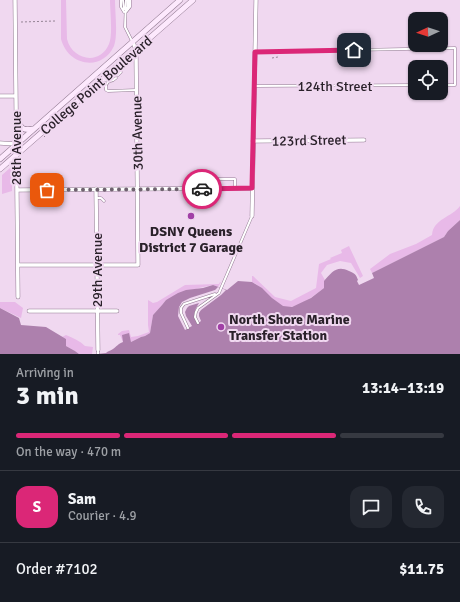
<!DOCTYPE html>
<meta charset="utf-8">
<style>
:root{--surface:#171b24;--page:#242831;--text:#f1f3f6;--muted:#9ea1a6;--line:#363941;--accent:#db2777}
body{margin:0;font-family:Signika,sans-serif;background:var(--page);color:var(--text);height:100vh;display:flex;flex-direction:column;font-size:15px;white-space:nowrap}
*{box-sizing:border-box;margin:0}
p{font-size:13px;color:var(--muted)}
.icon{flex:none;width:22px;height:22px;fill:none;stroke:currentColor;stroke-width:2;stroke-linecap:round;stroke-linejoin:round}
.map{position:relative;height:354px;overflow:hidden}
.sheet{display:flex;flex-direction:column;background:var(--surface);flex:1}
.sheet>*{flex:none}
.needle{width:26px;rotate:267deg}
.buttons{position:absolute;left:408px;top:12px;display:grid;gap:8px}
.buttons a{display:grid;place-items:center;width:40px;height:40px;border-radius:8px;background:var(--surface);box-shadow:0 1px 3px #0004;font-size:20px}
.pin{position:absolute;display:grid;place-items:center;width:34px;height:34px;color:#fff;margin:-17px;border-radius:8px;box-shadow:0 2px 6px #0006}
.courier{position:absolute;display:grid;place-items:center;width:40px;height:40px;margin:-20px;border:3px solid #db2777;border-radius:50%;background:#fff;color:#222;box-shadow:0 1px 5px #0007}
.summary em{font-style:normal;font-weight:700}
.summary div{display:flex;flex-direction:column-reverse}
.summary{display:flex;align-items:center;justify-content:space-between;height:68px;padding:0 16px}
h1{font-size:26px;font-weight:700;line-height:30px}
.bar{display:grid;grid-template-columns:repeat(4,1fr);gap:6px 4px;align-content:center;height:48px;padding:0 16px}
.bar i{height:5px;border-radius:3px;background:var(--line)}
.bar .current{background:var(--accent)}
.bar p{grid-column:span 4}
.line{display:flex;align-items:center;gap:10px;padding:0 16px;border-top:1px solid var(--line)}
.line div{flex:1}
.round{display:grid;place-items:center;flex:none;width:42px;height:42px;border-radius:12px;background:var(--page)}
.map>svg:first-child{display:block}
.green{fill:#e8b9e8}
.water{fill:#ad80ad}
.pier{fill:#f0d8f0}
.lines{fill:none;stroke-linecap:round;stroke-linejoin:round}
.lane-casing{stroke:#917a91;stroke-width:3}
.street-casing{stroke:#917a91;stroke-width:4.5}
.secondary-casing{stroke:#917a91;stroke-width:6}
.path{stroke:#958495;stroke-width:1;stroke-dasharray:2 2;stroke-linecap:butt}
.lane{stroke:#fff;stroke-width:2}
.street{stroke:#fff;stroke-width:3.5}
.secondary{stroke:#fde9fd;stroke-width:5}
.done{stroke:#6f616f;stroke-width:4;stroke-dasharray:0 7.2}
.route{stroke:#db2777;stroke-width:5}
.poi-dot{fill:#a13fa6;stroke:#f0d8f0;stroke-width:1.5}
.labels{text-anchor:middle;stroke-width:4;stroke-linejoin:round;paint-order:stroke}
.street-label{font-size:14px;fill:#2a212a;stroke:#f0d8f0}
.poi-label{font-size:14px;font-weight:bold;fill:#2a212a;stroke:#f0d8f0}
</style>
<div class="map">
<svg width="460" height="354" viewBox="0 0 460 354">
<rect width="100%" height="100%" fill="#f0d8f0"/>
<path class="green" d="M61,0H66L67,39C72,60 100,66 109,44C113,35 110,11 110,0H115C115,12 118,35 114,46C102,72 68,66 61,39Z
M10,168H12V191L2,194V175Z
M460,206V220L448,231L444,237L372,273L370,269L390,254L416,244L432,235C433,219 452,217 460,206Z
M349,246L363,276L360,278L351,263L340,261L327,265L321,273L325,280L324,281V288C315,295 294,312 282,306C274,302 269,294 262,289C259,286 256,284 252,282V276H253L275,297L291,301L316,288L319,264L331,259L330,258L342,253L341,250Z
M220,282H221L218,287L213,285L199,288L166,300L162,305L153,315L150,333L145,336L141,337L131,342L128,333L123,342L120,335H118V334L122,331L129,330L131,337L138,336L149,332L148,325V300L153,303L157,302L185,285L219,284Z
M0,302H15L23,308L21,318L0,308Z
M66,335C73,338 80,341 85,346L93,347L92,354H79L75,351L66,346V339L62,337Z"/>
<path class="water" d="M460,220V354H97L106,353C108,351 110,351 113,349C117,346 118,344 123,342L122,335L129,333L131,342L141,337L145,336L150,333L153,315L162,305L166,300L178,293L186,290L203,288L213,285L227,290L238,281L252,282L262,288L272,298L283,306L292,307L311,298L324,288V281C332,272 337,265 349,271C354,273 356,274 358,280L357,281L359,285L374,278L372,273L444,237L448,231Z
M0,308L19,318L21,325L46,327L66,339V346L75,351L79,354H0Z"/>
<path class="pier" d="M218,287L226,290L221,295L201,310L199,313V316L201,321L197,324L194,315L196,308L199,303L189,306L187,308L185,312L186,316L192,326L185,330L178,316L179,307L182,302L190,298L215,290Z"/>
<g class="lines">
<g class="lane-casing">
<path id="lane" d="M121,0V7L124,12
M123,0L124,9
M126,0L125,27L132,41
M126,10L128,7V0
M126,12L130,7V0
M255,52L455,48V85H441
M118,75L121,72L120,66
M104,79C108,82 112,82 116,78
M109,81L106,85V90L108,91L136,90
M255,86L415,85
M190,189L189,179H235V188
M97,198H101L104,201
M198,323L195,317L196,312L198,308L219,293L252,216
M188,328L181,313V308L184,304L215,294
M98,350V354"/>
</g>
<g class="street-casing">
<path id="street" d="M15,0L18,297
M0,96H16
M253,141L364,140
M0,143L16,144
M96,189L98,350
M17,190L252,188
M252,216L256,0
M18,265H138L136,50L133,42
M29,311H117"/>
</g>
<g class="secondary-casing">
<path id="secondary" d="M16,118C21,128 22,131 33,129
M0,159L180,0
M0,169L193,0"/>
</g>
<path class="path" d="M21,22L55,21
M272,58L278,57V55
M44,137L45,136"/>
<use href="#lane" class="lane"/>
<use href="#street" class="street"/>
<use href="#secondary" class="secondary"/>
</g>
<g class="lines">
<path class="done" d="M47,190L202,189"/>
<path class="route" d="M202,189L252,188L255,52L354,50"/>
</g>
<g class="poi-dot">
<circle cx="191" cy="216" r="4"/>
<circle cx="221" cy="327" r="4"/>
</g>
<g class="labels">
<g class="street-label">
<text transform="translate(96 85) rotate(-41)" y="5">College Point Boulevard</text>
<text x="335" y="91">124th Street</text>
<text transform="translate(137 133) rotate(-91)" y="5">30th Avenue</text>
<text transform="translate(309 140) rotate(-1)" y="5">123rd Street</text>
<text transform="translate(16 148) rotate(-90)" y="5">28th Avenue</text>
<text transform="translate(97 270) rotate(-90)" y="5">29th Avenue</text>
</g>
<g class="poi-label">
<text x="191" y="236">DSNY Queens<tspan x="191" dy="16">District 7 Garage</tspan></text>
<text x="229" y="324" text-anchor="start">North Shore Marine<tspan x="229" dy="16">Transfer Station</tspan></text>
</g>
</g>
</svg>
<div class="buttons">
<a><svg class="needle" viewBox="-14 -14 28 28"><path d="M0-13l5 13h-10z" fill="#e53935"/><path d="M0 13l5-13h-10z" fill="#9ea1a6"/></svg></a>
<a><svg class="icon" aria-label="locate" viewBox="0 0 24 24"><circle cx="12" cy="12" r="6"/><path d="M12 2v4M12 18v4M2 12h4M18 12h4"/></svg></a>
</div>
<div class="pin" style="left:47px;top:190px;background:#ea580c"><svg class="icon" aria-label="bag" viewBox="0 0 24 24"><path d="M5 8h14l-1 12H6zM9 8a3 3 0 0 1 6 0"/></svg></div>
<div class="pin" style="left:354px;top:50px;background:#1f2937"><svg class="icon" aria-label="home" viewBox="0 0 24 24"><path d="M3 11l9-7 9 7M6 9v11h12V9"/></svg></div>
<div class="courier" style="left:202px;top:189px"><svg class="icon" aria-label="car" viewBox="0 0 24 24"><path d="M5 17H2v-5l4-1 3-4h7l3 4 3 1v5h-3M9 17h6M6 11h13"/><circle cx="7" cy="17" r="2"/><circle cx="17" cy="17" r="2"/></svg></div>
</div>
<section class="sheet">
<div class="summary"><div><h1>3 min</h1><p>Arriving in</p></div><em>13:14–13:19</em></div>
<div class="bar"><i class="current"></i><i class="current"></i><i class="current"></i><i></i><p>On the way · 470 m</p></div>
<div class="line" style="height:72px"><b class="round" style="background:var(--accent);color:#fff">S</b><div><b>Sam</b><p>Courier · 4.9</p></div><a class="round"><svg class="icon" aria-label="chat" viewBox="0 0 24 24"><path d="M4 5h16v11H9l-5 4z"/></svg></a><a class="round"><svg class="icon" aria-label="phone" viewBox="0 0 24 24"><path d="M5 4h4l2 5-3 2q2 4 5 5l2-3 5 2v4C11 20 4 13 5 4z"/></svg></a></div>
<div class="line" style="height:52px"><div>Order #7102</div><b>$11.75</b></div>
</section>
